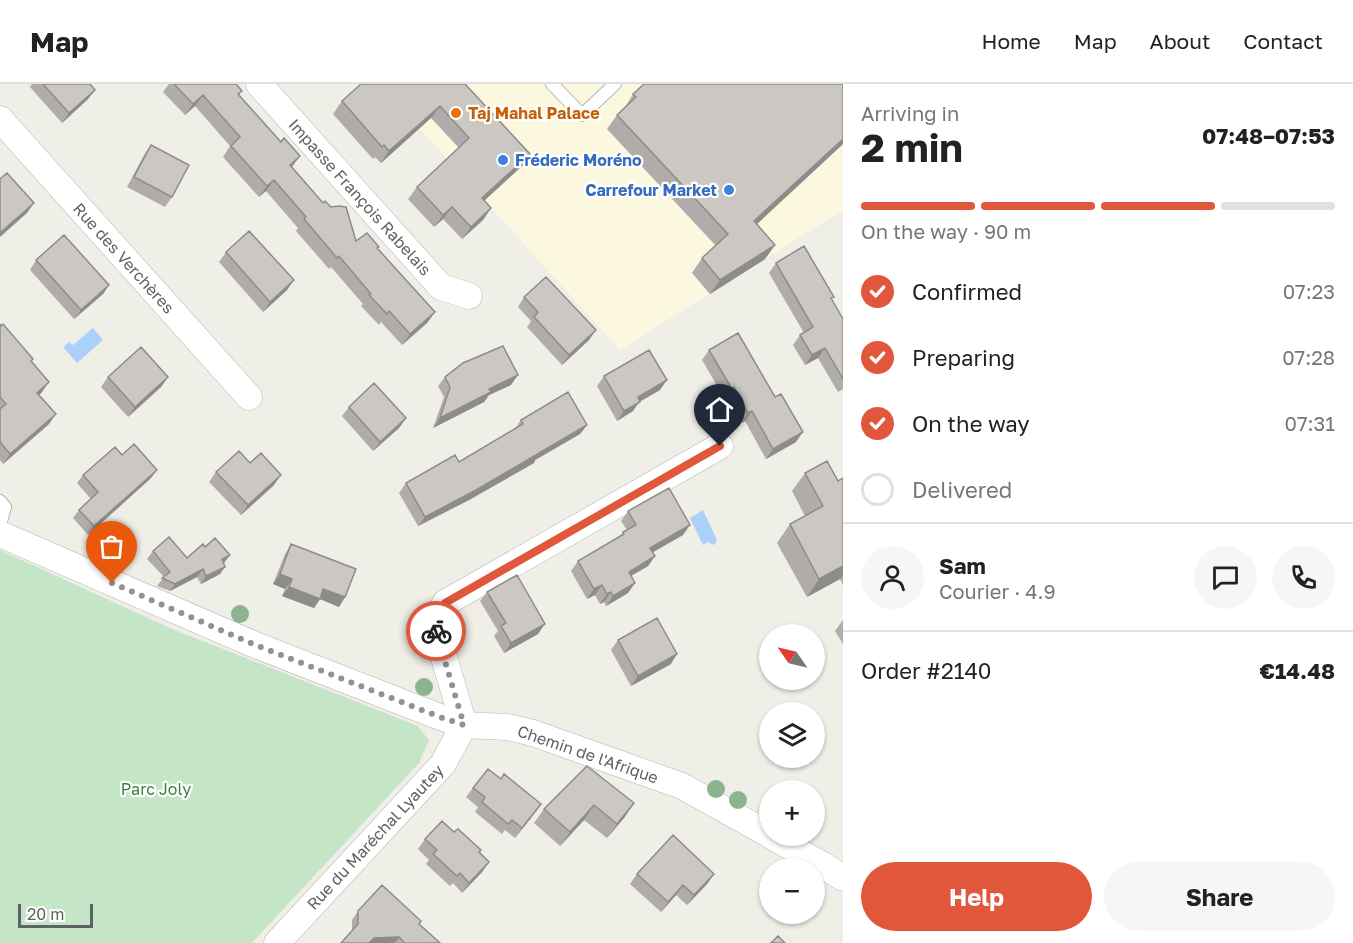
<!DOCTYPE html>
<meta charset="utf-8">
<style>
:root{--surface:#fff;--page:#f6f6f6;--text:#222;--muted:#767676;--line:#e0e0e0;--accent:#e0573b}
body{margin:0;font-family:"Golos Text",sans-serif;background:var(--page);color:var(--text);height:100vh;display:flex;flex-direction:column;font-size:22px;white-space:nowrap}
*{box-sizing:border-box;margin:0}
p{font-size:20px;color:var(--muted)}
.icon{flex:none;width:33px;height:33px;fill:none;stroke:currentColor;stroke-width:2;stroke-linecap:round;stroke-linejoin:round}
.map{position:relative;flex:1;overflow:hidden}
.drawer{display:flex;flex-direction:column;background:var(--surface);width:510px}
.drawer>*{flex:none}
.needle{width:39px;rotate:304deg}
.fabs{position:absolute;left:759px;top:540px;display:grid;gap:12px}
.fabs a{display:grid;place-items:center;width:66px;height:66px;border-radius:50%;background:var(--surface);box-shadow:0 2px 4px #0004;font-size:30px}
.scale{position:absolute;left:18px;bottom:15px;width:75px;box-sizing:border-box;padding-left:6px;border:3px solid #5e6166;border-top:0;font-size:16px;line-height:21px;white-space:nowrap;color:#5e6166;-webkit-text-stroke:4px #fff;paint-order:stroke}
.pin{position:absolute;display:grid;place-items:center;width:51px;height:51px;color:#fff;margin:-62px -26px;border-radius:50% 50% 50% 0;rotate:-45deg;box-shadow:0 0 6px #0007}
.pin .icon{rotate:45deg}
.courier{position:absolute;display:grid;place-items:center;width:60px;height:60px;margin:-30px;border:4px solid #e0573b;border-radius:50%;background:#fff;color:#222;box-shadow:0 2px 8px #0007}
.headline em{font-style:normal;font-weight:700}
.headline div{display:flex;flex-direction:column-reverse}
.headline{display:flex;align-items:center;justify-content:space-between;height:102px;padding:0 18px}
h1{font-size:39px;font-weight:700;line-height:45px}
.bar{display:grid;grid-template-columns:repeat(4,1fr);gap:9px 6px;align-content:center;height:72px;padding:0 18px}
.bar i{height:8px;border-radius:4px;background:var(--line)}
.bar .on{background:var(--accent)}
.bar p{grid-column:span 4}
.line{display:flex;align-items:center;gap:15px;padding:0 18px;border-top:2px solid var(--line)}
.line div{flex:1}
.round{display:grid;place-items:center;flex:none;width:63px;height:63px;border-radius:32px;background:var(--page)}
ol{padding:0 18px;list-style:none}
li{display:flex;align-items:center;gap:18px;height:66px}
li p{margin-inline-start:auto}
li .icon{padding:6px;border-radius:50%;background:var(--accent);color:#fff;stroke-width:4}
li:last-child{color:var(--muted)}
li i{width:33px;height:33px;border:3px solid var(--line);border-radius:50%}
.cta{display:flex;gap:12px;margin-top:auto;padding:12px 18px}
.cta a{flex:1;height:69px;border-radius:36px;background:var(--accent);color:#fff;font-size:24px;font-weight:700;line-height:69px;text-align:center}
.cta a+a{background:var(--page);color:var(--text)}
header{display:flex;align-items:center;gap:36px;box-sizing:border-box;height:84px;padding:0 30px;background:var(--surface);border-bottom:2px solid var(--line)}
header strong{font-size:28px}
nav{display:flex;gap:33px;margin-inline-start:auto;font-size:21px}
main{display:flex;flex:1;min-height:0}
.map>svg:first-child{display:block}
.commercial{fill:#fcf8df}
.green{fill:#c5e5c7}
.water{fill:#abd1fb}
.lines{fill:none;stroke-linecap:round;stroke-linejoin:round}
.lane-casing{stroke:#b4b6ba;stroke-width:14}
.street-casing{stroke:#b4b6ba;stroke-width:27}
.lane{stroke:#fff;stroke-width:12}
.street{stroke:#fff;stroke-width:26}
.tree{fill:#8bb38d}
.wall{fill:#afaca9}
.shaded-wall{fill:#8e8c89}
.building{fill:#cbc8c4;stroke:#8e8c89;stroke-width:1.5}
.done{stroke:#919293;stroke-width:6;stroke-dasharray:0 10.8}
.route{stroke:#e0573b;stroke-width:8}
.food-dot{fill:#e8710a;stroke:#fff;stroke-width:2}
.shop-dot{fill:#3f7fe0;stroke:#fff;stroke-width:2}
.labels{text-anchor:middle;stroke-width:4.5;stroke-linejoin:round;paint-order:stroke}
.food-label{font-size:16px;font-weight:bold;fill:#c56008;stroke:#fff;text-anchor:start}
.shop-label{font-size:16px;font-weight:bold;fill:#366cbe;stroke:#fff;text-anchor:start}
.street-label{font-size:16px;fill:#5e6166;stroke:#fff}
.park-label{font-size:16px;fill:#398243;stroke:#fff}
</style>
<header>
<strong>Map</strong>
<nav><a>Home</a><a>Map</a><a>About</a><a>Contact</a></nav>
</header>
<main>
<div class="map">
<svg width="843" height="859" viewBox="0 0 843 859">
<rect width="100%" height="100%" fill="#efeee7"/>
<path class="commercial" d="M379,0H843V126L620,266Z"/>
<path class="green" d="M0,466L172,545L418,642L429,656L419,679L252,859H0Z"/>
<path class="water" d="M93,244L103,256L77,279L63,263L69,258L73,261Z
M703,426L717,456L714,461L708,458L703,461L690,434Z"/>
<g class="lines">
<g class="lane-casing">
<path id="lane" d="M552,0L582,31L615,0
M0,417L5,423L0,441"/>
</g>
<g class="street-casing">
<path id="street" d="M259,0L441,203L469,212
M0,35L249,313
M0,450L253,560L440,633L464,641L507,643L533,649L682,702L770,751
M464,641L435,543L445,519L720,362
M771,752L823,781L843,794
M277,859L443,680L464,641"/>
</g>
<use href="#lane" class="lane"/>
<use href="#street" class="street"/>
</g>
<g class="tree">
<circle cx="240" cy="530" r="9"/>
<circle cx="424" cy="603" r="9"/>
<circle cx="716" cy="705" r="9"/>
<circle cx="738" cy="716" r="9"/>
</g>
<path class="wall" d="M32,0H90L95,6L88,15L62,39L30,3Z
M169,0H236L242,7L239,11L292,83L356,157L377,165L435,228L427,239L402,261L381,238L379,241L361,222L363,220L331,183L329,185L296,147L298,144L266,107L259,113L223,73L230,62L195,22L185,31L163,8Z
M465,0L530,70L522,82L484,117L491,124L483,136L462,155L443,135L434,143L408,115L417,103L459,64L431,34L381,79L375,73L373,75L333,30L342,17Z
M633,10L843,60L757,140L775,161L765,175L710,210L692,189L702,174L716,162L607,45L617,31L624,25Z
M151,61L172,113L165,123L127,103L144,71Z
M226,168L287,206L263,228L219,178Z
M36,176L109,201L103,210L74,235L30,186Z
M776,179L832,216L843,235V305L838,308L818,274L805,281L793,261L800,251L804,249L769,189Z
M524,213L589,256L562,281L527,243L531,237L518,223Z
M0,240L33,275L31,278L42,308L39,311L49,340L3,380L0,376Z
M709,266L796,358L766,375L745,337L742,339L727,313L725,315L702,276Z
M604,292L660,306L639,318L633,327L617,337L597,302Z
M108,293H168L161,303L128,333L101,303Z
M445,293L511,301L489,311L484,318L433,344L444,313L438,302Z
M349,323L406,334L399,344L373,367L342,332Z
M521,336L587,341L580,350L535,376L534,379L469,416L418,442L399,409L406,399L459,378L514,346Z
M122,371L151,394L88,451L73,434L79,426L91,415L77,399L83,391Z
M250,379L274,401L241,431L209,398L216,388Z
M805,389L838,397L843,394V501L840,495L807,513L777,459L790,440L805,432L792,407Z
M628,427L683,451L652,468L655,472L648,482L631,492L635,499L628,509L606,522L604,518L600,520L595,511L587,515L571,487L578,477L620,453L623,448L627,446L621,437Z
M291,460L345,513L339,523L320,515L314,524L282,512L285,505L273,500L285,470Z
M153,467L187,474L224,479L220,490L201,500L197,493L170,507L157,502L164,493L147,475Z
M487,508L538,550L504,569L494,552L498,547L480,517Z
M843,536V560L835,547Z
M618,556L671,580L631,602L611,566Z
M501,695L541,720L515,754L505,746L502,750L475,728L478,723L466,713L473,704Z
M634,719L624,734L607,754L584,736L560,762L534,739L544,725Z
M454,748L480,768L489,778L482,788L462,809L453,799L450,802L426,780L429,776L418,765L425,755Z
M637,790H714L707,800L687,821L676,811L661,828L630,800Z
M358,827L419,840L440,859H341L352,847V836Z"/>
<path class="shaded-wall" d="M95,6L88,15L62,39L69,29Z
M203,11L195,22L185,31L193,20Z
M440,22L431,34L381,79L389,67Z
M843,55V60L744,152L754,137Z
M530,70L522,82L474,126L482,114Z
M300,72L292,83L290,81Z
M274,96L266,107L259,113L267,102Z
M34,119L27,129L0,153V149Z
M452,123L443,135L434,143L443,131Z
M491,124L483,136L462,155L471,143Z
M775,161L765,175L710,210L720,196Z
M294,196L287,206L263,228L270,218Z
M109,201L103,210L74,235L81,226Z
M435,228L427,239L402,261L410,250Z
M596,246L589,256L562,281L569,271Z
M825,264L818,274L805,281L812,271Z
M518,291L511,301L489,311L484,318L433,344L440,334L489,305Z
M168,293L161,303L128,333L135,323Z
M667,296L660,306L639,318L633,327L617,337L624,327L638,313Z
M49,298L42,308L30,319L37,309Z
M752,327L745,337L742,339L748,329Z
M56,330L49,340L3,380L10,370Z
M406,334L399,344L373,367L380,358Z
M587,341L580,350L535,376L534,379L469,416L418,442L425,433Z
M803,348L796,358L766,375L773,365Z
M157,386L151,394L88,451L94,442Z
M281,391L274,401L241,431L248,421Z
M690,441L683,451L643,474L650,464Z
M230,471L224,479L217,483L222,475Z
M655,472L648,482L622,497L629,488Z
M843,482V491L840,495L807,513L819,495Z
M225,483L220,490L201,500L206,492Z
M203,485L197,493L170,507L175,500Z
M280,490L292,495L285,505L273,500Z
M635,499L628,509L606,522L613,512Z
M602,501L595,511L587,515L594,505Z
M289,503L323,505L345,513L339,523L320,515L314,524L282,512Z
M611,508L604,518L600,520L607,510Z
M545,540L538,550L504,569L511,559Z
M677,570L671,580L631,602L638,592Z
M634,719L624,734L607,754L617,740Z
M541,720L534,730L515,754L522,744Z
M594,721L584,736L560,762L570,748Z
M489,778L482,788L462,809L469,799Z
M714,790L707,800L687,821L694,811Z
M683,801L676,811L661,828L668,818Z
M399,853L395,859H369L374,854Z"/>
<path class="building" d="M43,0H90L95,6L69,29Z
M174,0H236L242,7L238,10L281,58L284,54L300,72L290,81L323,119L325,117L331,123L339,122L346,123L356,157L367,149L379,163L377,164L435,228L410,250L389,227L387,230L369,211L371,210L339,172L337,174L304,135L306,133L274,96L267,102L231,62L240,53L203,11L193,20Z
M361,0H465L530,70L482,114L491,124L471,143L452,123L443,131L417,103L469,54L440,22L389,67L384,61L382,63L342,17Z
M644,0H843V55L754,137L775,161L720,196L702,174L728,150L617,31L636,13L633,10Z
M151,61L189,81L172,113L134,93Z
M7,89L34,119L0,149V95Z
M249,147L294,196L270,218L226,168Z
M64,151L109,201L81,226L36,176Z
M804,162L834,213L831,214L843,235V295L825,264L812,271L800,251L813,243L776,179Z
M546,193L596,246L569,271L534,233L538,228L524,213Z
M0,240L1,242L3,240L33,275L31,277L49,298L37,309L56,330L10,370L0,358V325L6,320L0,313Z
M738,249L775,313L781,310L803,348L773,365L752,327L748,329L734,303L732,305L709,266Z
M503,262L518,291L489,305L491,308L440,334L450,303L445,293L463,279Z
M141,263L168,293L135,323L108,293Z
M649,266L667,296L638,313L640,318L624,327L604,292Z
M374,299L406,334L380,358L349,323Z
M568,308L587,341L476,406L425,433L406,399L455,371L459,378L523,340L521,336Z
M134,360L157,386L94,442L79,426L98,408L83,391L115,363L122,371Z
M239,367L250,379L261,369L281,391L248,421L216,388Z
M827,377L838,397L843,394V482L819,495L790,440L823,422L805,389Z
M669,404L690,441L650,464L655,472L629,488L635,499L613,512L611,508L607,510L602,501L594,505L578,477L624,450L623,448L636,441L628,427Z
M169,453L187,474L203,460L205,463L215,454L230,471L222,475L225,483L206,492L203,485L175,500L162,494L170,488L153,467Z
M291,460L356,485L345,513L323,505L320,515L289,503L292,495L280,490Z
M517,491L545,540L511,559L501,542L506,539L487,508Z
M657,534L677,570L638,592L618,556Z
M587,682L634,719L617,740L594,721L570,748L544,725Z
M488,685L501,695L504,690L541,720L522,744L512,736L508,740L482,718L485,713L473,704Z
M442,737L454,748L458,745L481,766L479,768L489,778L469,799L460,789L457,792L433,770L437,766L425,755Z
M673,751L714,790L694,811L683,801L668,818L637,790Z
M382,801L421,837L419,840L440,859H405L399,853L374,854L369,859H341L358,840V827Z
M778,852L785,859H771Z"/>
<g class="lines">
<path class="done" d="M112,499L253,560L440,633L464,641L436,547"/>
<path class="route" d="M436,547L435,543L445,519L720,362"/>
</g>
<circle class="food-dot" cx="456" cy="29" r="6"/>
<g class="shop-dot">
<circle cx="503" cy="76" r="6"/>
<circle cx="729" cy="106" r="6"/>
</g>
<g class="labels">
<g class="food-label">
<text x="468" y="35">Taj Mahal Palace</text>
</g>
<g class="shop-label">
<text x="515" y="82">Fréderic Moréno</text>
<text x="717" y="112" text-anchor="end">Carrefour Market</text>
</g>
<g class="street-label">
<text transform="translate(360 113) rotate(48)" y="6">Impasse François Rabelais</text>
<text transform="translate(124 174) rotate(48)" y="6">Rue des Verchères</text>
<text transform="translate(588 670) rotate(19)" y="6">Chemin de l'Afrique</text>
<text transform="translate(375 753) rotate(-47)" y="6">Rue du Maréchal Lyautey</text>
</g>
<g class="park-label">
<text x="156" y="711">Parc Joly</text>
</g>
</g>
</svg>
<div class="fabs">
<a><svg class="needle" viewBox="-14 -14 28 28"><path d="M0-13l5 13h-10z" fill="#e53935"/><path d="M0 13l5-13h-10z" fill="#767676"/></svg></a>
<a><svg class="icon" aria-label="layers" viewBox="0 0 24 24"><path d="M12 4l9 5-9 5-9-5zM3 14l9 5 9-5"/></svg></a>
<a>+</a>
<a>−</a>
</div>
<div class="scale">20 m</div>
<div class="pin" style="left:112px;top:499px;background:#ea580c"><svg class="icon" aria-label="bag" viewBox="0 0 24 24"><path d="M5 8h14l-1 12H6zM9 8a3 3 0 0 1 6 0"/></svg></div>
<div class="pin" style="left:720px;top:362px;background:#1f2937"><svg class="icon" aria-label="home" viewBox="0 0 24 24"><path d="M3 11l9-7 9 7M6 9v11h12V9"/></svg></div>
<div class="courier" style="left:436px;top:547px"><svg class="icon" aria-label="bike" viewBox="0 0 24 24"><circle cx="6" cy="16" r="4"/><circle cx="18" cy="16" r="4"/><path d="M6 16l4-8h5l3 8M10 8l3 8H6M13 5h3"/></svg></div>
</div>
<section class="drawer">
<div class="headline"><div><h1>2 min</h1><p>Arriving in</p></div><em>07:48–07:53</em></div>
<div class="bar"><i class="on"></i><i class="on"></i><i class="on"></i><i></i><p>On the way · 90 m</p></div>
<ol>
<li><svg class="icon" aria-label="check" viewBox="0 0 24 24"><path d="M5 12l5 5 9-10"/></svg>Confirmed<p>07:23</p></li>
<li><svg class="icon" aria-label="check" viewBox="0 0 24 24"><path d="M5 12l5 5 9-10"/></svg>Preparing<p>07:28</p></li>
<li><svg class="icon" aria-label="check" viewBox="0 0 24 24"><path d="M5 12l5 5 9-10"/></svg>On the way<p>07:31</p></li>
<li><i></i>Delivered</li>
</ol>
<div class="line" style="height:108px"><a class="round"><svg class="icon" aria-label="person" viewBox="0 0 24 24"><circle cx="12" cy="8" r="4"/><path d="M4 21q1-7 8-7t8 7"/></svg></a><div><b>Sam</b><p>Courier · 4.9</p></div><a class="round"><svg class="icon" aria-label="chat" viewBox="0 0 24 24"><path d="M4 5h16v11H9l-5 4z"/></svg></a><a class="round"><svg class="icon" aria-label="phone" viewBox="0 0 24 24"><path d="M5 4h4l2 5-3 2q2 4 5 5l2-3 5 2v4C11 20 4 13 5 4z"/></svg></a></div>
<div class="line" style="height:78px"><div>Order #2140</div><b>€14.48</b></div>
<div class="cta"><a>Help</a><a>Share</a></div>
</section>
</main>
